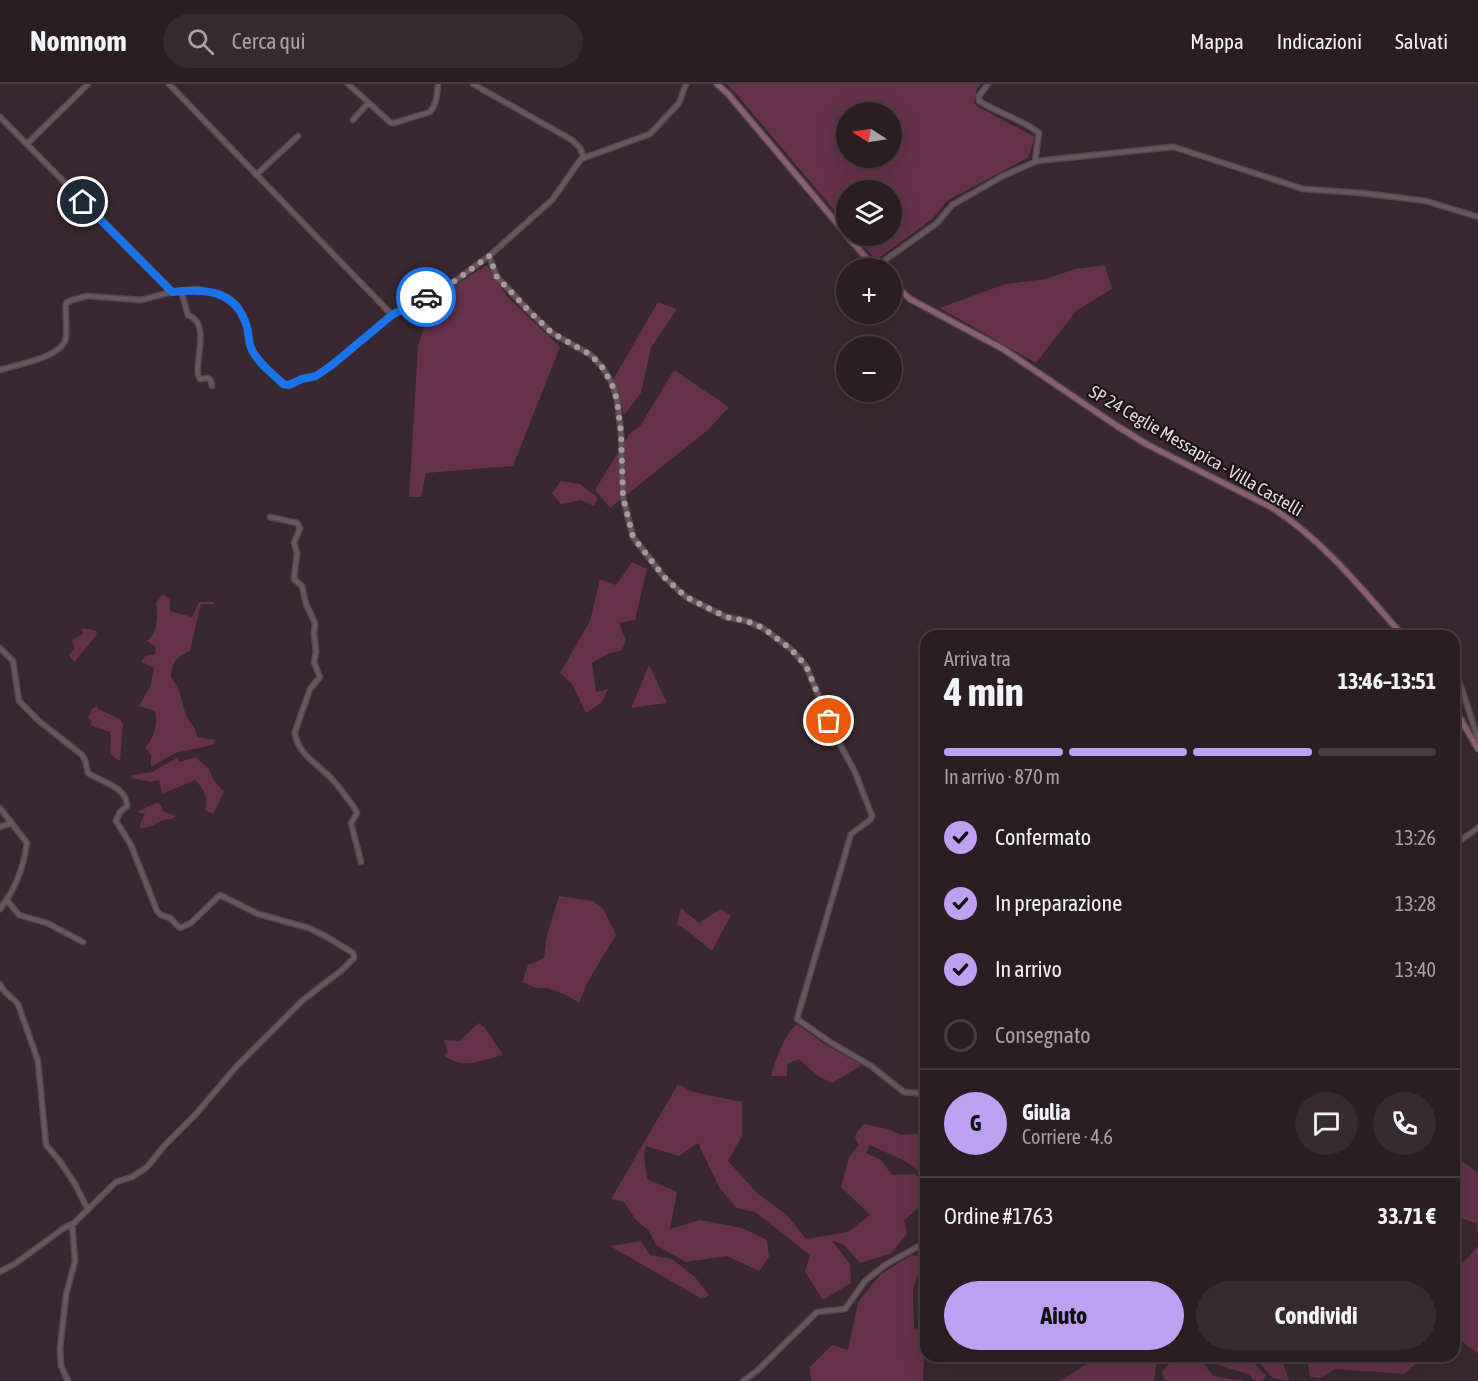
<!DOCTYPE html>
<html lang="it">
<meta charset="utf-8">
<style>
:root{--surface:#2b1e23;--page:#372b30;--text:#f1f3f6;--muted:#a6a2a6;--line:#473c41;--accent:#bca0f2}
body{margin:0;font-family:"Asap Condensed",sans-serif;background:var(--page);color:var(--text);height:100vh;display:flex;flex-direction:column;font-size:22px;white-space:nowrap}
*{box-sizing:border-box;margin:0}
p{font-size:20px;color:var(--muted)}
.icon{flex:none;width:33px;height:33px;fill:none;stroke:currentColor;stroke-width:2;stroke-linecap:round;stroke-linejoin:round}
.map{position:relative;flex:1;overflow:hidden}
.sheet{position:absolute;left:920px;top:546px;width:540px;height:732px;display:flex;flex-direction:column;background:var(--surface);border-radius:18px;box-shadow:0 6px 24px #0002,0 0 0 2px var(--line)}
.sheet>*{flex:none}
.needle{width:39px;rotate:282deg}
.controls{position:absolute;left:836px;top:18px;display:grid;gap:12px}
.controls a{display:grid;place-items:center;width:66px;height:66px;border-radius:50%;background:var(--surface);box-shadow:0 6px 24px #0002,0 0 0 2px var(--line);font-size:30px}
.pin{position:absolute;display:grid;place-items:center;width:51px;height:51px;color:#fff;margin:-26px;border:3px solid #fff;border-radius:50%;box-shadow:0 2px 6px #0007}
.courier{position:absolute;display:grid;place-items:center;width:60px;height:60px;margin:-30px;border:4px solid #1a73e8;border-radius:50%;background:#fff;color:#222;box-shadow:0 2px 8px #0007}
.overview em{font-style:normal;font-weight:700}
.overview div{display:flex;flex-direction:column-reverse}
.overview{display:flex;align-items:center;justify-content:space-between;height:102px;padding:0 24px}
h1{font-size:39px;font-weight:700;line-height:45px}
.bar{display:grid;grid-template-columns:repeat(4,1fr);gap:9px 6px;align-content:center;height:72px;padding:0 24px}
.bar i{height:8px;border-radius:4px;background:var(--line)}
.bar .on{background:var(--accent)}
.bar p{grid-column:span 4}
.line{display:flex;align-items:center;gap:15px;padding:0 24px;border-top:2px solid var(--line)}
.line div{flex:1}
.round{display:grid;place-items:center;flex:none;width:63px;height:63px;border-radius:32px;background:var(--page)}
ol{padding:0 24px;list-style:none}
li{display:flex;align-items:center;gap:18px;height:66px}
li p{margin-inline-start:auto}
li .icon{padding:6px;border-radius:50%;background:var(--accent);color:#111;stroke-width:4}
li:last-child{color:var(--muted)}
li i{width:33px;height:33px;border:3px solid var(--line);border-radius:50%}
.cta{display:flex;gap:12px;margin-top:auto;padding:12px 24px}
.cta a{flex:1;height:69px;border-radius:36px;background:var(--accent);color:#111;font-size:24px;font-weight:700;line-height:69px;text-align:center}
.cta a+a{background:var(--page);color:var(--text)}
header{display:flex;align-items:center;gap:36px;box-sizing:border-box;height:84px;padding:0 30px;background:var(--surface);border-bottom:2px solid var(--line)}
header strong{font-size:28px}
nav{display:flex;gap:33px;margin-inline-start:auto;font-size:21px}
.search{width:420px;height:54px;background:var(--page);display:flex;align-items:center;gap:15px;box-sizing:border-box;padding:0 21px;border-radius:33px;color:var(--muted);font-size:22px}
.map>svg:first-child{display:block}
.green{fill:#65324a;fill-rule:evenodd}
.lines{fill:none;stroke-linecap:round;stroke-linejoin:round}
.street-casing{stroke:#56474e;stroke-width:7}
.secondary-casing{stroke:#56474e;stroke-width:8}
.street{stroke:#69555d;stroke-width:4}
.secondary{stroke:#8a5f72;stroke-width:5}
.done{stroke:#a6999e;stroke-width:6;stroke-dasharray:0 10.8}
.route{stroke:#1a73e8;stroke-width:8}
.labels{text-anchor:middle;stroke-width:4.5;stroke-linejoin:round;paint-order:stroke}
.street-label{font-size:18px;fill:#e1d6da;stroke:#1b1316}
</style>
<header>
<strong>Nomnom</strong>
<div class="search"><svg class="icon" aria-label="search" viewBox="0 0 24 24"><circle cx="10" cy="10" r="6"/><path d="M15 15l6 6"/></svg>Cerca qui</div>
<nav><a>Mappa</a><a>Indicazioni</a><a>Salvati</a></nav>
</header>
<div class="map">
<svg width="1478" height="1297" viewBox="0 0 1478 1297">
<rect width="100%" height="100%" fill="#39282f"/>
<path class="green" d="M726,0H981L977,5L974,19L978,23L1035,53L1028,74L948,116L932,135L876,176L855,152H891V106H846V140L733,6ZM846,28H891V74H846Z
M487,181L506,211L560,263L513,382L426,389L421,413H409L418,262L433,215Z
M1105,181L1112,205L1076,227L1036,279L940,224L1005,200L1046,195L1075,185Z
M658,218L677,225L651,264L641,309L624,331L614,294Z
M674,286L729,323L708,346L610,424L595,406L630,349L640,342Z
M561,397L580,400L598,414L594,422L581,416L561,420L552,409Z
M632,478L647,485L635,536L619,539L626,556L622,566L607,570L592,579L596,608L608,605L602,618L586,629L572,600L560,589L590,537L600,495L616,501Z
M162,511L166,512L170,516V527L192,533L199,518H214L215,520H201L190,567C176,573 172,578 171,593C180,605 181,614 185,628C188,639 196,641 197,653L216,656L212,661L175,669L151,683V671L145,663C154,656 158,638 155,627L139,622L150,603L154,584L141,578L145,572L155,570L156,563L147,557C157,549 159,532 156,519Z
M82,544L97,547L96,552L74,578L69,571L75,564L72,556L83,550Z
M649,581L667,619L631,624Z
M97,622L98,625L120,635L123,640L120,677C104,670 113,660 110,648L90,641L92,637L88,634L92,625Z
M195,673L209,685L213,695L224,708L213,730L205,726C209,714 204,705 195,696L162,710L159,696L151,698L131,694L132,691L152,688L177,674L180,678Z
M156,719L160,720L164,728L176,732C170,737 167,734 161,737C151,742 151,743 140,744L141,738L145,730L136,728Z
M559,812L593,817L603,825L616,851L587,899L579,919L566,911L548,904H536L522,898L528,881L544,874L547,851Z
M681,824L699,839L720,825L731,831L712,867L690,849L677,840Z
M479,939L485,944L503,971C481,976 462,987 444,971L448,968L444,956L459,957Z
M797,940L826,961L862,981L832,999L816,991L799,975L787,980V992H771C776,974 783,953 797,940Z
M678,1000L693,1008L742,1018V1052L728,1077L757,1109L787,1131L806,1155L848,1148L870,1131L841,1103L849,1073L859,1061L855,1054L857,1048L864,1040L888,1045L901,1051L925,1049V1091L903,1076L870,1061L866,1069L881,1076L892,1091L915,1090C918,1094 924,1100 926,1105C928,1118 912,1130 904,1136L907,1150L890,1170L860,1179L843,1160L832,1157L850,1180L851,1199L823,1216L805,1188L810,1171L755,1128L736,1124L719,1103L698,1059L679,1072L646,1062L644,1071L647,1095L677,1108L670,1145L700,1136L742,1144L767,1156L769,1173L759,1187L727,1172L686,1178L656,1161L649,1147L636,1136L624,1118L611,1115Z
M1463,1078L1478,1089V1151L1476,1139L1454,1132V1082Z
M641,1157L650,1171L672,1175L695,1193L709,1211L702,1215L610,1162Z
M1478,1162V1270L1454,1251V1189Z
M911,1171L923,1173L913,1207L914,1244L922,1246L925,1238C926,1258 923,1277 923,1297H811L810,1283L832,1261L848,1266L858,1218L880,1191Z
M1108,1272H1168L1166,1278L1156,1280L1154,1297H1060L1093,1276Z
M1197,1272H1242L1254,1279L1266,1292L1262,1297H1256L1248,1290L1221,1282Z
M1253,1272H1281L1289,1297L1273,1294Z
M1307,1272H1443L1439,1279H1416L1405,1290L1335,1285L1320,1294L1310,1293Z
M1172,1277L1204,1280L1213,1292L1246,1297H1169L1164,1295L1162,1287Z"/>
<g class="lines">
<g class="street-casing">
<path id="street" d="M169,0L392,231
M348,0L391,39H394L430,28C437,20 437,10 438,0
M473,0L572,56L580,64L584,74
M988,0L979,12V17C998,29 1021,35 1039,49L1035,78
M0,33L172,207
M353,36L368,19
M27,60L88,0
M256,91L298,52
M489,172L497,193L529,227L552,249L591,271L603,284L613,301L617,316L621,349L623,413L633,453L664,493L686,513L726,533L747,537L763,544L791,565L806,582L836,653L855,688L872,732L870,736L851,750L797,935L830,958L871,982L904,1008L926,1010
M874,184L937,139L952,121L1003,92L1037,77L1162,64L1174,63L1303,105L1362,109L1426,117L1478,133
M181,207L188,231C210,239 196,271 198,290L200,295L208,294L211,297L212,302
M0,286C17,280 63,274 66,253C67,242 65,230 66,219L72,216L87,212L141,216L172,208L198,205L227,213L238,222L247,243L251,265L263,281L283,300L289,301L301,295L316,292L332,281L392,231L455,197L489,172L552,116L581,75L650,50L679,19L686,0
M270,433L297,439L300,444L294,459L297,469L294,495L302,502L306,520L315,539L314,550L316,568L314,578L320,593L310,605L295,648C296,668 317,680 330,693C339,702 346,713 354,723L357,729L351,739L361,778
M0,564L13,577L19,617L39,637L82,671L85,676L88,689C102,698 127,703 127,722L120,728L116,737L131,761L157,827L161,831L170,834L180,844L191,839L220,811L258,830L309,844L327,853L353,869L354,874L342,886L303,916L235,984L196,1030L165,1061L147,1083L132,1093L116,1098L74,1139L64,1144L16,1179L0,1188
M1454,588L1463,608L1478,655
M0,724L27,759C23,785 16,804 0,825
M0,743L11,739
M1454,761L1478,744
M7,816L19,831L47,839L83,858
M0,900C4,911 12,912 18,920L38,977L46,1061L59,1076L75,1100L88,1126
M68,1297L61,1282L60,1265L66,1211L75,1177L72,1140
M743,1297L758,1286L817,1228L845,1225L865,1197L885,1181L926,1158"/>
</g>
<g class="secondary-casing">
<path id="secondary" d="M717,0L728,10L846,150
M847,152L875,184
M891,198L910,215L1003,265L1117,342L1148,361L1271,423C1324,457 1362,505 1403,552
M1454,624L1478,665"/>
</g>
<use href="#street" class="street"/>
<use href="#secondary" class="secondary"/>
</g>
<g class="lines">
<path class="done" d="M426,213L455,197L489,172L497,193L529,227L552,249L591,271L603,284L612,301L617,316L621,349L623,413L633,453L664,493L686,513L726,533L747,537L763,544L791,565L806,582L829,637"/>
<path class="route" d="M83,118L172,208C206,204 236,206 247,243C249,250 248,259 252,266C258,279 273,290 283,300L289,301L302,295L316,292L332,281L392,231L426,213"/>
</g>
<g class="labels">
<g class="street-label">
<text transform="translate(1196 367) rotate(30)" y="6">SP 24 Ceglie Messapica - Villa Castelli</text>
</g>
</g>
</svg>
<div class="controls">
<a><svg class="needle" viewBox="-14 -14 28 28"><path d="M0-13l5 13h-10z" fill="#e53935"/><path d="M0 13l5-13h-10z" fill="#a6a2a6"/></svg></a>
<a><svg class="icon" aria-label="layers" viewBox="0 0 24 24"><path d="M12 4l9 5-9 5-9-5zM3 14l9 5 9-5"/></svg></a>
<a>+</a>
<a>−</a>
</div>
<div class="pin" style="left:829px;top:637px;background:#ea580c"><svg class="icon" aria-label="bag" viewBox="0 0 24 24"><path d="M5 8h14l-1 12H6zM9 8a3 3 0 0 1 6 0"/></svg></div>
<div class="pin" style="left:83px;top:118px;background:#1f2937"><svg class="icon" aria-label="home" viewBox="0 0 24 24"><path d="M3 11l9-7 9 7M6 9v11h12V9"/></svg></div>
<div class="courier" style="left:426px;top:213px"><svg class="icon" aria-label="car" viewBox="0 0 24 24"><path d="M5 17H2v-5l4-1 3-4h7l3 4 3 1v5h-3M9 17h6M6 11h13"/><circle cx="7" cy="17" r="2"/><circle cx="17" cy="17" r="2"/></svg></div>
<section class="sheet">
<div class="overview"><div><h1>4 min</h1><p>Arriva tra</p></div><em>13:46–13:51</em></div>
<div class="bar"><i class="on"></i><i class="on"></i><i class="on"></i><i></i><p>In arrivo · 870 m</p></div>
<ol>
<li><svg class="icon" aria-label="check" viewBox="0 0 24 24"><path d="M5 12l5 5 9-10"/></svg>Confermato<p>13:26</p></li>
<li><svg class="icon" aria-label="check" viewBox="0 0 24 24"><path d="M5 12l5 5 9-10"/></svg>In preparazione<p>13:28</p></li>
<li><svg class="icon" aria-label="check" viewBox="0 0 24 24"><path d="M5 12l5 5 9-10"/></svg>In arrivo<p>13:40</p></li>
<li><i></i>Consegnato</li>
</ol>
<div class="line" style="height:108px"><b class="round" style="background:var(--accent);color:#111">G</b><div><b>Giulia</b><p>Corriere · 4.6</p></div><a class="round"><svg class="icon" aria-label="chat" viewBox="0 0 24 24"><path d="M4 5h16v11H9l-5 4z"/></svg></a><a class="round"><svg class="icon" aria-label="phone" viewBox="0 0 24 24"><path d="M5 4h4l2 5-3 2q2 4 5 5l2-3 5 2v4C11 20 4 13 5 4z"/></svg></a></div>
<div class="line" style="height:78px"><div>Ordine #1763</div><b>33.71 €</b></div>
<div class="cta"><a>Aiuto</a><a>Condividi</a></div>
</section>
</div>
